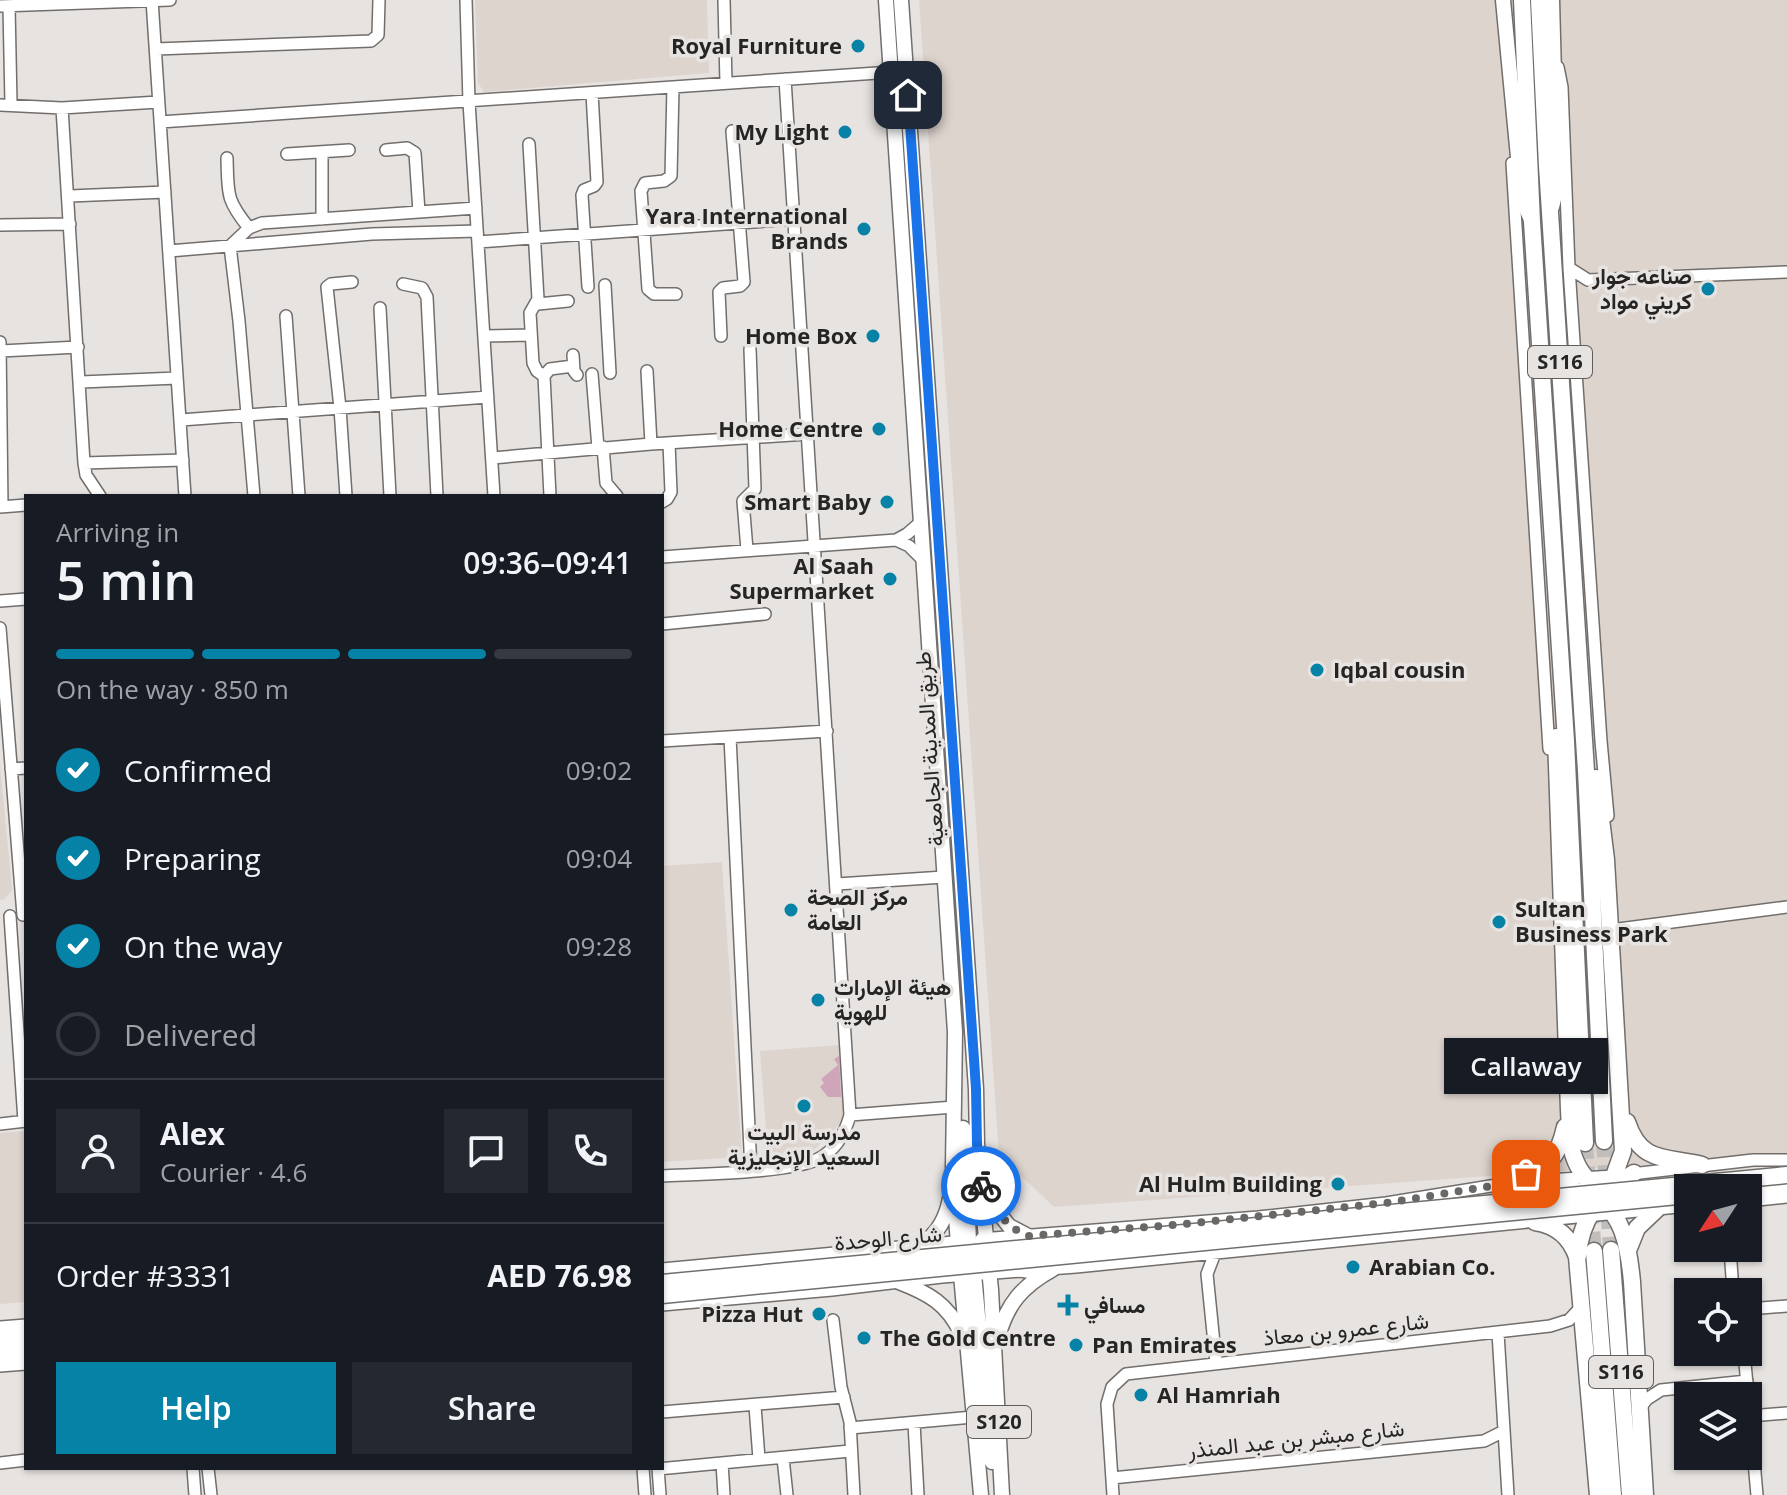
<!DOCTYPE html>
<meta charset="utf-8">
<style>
:root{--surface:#171b24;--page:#242831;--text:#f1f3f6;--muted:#9ea1a6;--line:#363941;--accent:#0682a7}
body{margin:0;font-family:"Open Sans",Vazirmatn,sans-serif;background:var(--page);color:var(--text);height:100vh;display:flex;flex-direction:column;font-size:30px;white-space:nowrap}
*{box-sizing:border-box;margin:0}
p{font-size:26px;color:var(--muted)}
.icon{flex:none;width:44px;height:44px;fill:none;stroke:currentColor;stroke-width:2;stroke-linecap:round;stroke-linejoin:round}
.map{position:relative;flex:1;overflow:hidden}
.side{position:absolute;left:24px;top:494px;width:640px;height:976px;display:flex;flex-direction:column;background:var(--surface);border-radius:0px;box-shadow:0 2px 6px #0004}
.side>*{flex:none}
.needle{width:52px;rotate:234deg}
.controls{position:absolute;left:1674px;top:1174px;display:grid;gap:16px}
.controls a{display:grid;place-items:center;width:88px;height:88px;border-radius:0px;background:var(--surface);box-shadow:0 2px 6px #0004;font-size:40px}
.pin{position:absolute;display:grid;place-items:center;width:68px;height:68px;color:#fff;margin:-34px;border-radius:16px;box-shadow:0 4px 12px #0006}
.courier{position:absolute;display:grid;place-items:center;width:80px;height:80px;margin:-40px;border:6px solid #1a73e8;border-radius:50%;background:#fff;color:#222;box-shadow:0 2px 10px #0007}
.bubble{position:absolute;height:56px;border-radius:0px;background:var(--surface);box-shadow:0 2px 6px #0004;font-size:26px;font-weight:600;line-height:56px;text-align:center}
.summary em{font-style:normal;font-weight:600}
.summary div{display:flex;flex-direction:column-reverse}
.summary{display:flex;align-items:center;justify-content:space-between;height:136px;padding:0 32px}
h1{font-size:52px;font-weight:600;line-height:60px}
.bar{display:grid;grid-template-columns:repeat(4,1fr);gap:12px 8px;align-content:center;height:96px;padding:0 32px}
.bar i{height:10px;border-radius:6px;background:var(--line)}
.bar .on{background:var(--accent)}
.bar p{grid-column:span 4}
.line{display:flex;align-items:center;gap:20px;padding:0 32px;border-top:2px solid var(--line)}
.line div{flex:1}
.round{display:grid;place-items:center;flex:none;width:84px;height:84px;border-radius:0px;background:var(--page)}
ol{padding:0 32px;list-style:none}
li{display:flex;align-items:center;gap:24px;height:88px}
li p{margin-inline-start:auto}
li .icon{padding:8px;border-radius:50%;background:var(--accent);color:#fff;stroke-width:4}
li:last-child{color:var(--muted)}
li i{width:44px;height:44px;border:4px solid var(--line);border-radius:50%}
.primary-button{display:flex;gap:16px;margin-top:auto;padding:16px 32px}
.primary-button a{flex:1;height:92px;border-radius:0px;background:var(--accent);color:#fff;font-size:32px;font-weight:600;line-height:92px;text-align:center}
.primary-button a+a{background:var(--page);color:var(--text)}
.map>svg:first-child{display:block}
.built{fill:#ded4ce}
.green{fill:#cfa5ba}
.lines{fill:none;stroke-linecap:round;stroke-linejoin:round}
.highway-tunnel{stroke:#c0bdbb;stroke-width:16;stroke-dasharray:16 8;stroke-linecap:butt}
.minor-casing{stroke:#716e6c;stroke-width:14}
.major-casing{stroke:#716e6c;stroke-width:17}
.highway-casing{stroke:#716e6c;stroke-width:19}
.minor{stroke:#fff;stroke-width:11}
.major{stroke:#fff;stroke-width:14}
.highway{stroke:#fff;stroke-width:16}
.highway-bridge-casing{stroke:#716e6c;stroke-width:19;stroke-linecap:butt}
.highway-bridge{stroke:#fff;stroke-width:16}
.done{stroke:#6a6866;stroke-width:8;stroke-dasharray:0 14.4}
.route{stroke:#1a73e8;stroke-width:10}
.poi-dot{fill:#0682a7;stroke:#e7e3e1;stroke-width:3}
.labels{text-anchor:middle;stroke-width:7;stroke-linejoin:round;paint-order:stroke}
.shield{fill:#e7e3e1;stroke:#605e5d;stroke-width:2}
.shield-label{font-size:20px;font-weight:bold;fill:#262524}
.poi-label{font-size:22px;font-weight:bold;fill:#262524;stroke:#e7e3e1;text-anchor:end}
.street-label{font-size:22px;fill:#262524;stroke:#e7e3e1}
</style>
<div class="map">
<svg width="1787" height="1495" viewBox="0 0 1787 1495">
<rect width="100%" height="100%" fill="#e7e3e1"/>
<path class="built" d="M475,0H707L709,73L484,92L478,83Z
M919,0H1787V1155L1054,1207L999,1155Z
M0,764L12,890L5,899L0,900Z
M722,862L742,1157L662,1162V866Z
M839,1045L845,1119L809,1155L768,1157L760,1051Z
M26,1131V1302L0,1304V1133Z"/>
<path class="green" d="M839,1056L841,1097H828L820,1087L824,1083L821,1079L838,1065L834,1059Z"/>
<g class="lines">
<path class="highway-tunnel" d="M1604,1141L1611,1250
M1585,1143L1588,1185
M1590,1208L1594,1251"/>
<g class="minor-casing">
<path id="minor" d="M152,0L185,496
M466,0L469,102L494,496
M724,0L726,83
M0,6L170,0
M9,6L11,104
M156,49L371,41L378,35L379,0
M1558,67L1562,87L1569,268L1601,741L1608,816
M673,87L671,176L664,181L645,183L641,191L648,289L654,294H676
M0,105L62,108L158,102
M62,108L84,463L86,475L100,496
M160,122L892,72
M529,144L538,299L530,313L533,363L537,371L544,376
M386,150L407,148L415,153L419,212
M287,154L349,150
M227,158C228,194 226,200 249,228
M1512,163L1549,749
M70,196L165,192
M322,219V152
M0,225L70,224
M478,242L794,219
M169,251L372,234L477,231
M1569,268L1588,280L1787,272
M403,284L422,288L427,297L437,496
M605,285L610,373
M588,287L582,195L584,190L594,186L597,182L592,93
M538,304L568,301
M380,308L390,496
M286,316L299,496
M484,336L531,335
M721,336L719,292L723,288L740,286L744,282L732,131
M0,342L2,507
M1,351L78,347
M573,355L574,371L577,375
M647,371L651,444
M592,374L598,448
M81,382L177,378
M181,420L488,397
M603,447L606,483L617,496
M492,458L651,444L808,434
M84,463L183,460
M254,496L239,321L230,246L249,228L262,223L476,208
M346,496L340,408L327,287L331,284L352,282
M550,496L544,376L550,369L573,366
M662,502L667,499L671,492L669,443
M0,507L26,505
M896,540L909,546L923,560
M747,550L743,501L755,489L750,349
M662,557L896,540L907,534L922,521
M0,601L26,599
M662,624L765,614
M0,628L23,915
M730,737L751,1170
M662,741L827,731
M11,769L26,768
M837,884L944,877
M10,916L24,1121
M1611,930L1787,907
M850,1115L954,1107
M0,1124L26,1121
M662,1176C698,1174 790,1173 818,1159C836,1150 845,1134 850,1115L785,79
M1546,1180L1614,1176L1753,1160H1787
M1748,1201L1787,1197
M981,1239L1258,1217L1386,1203L1509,1183
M1730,1248L1733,1292
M1215,1253L1207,1274L1216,1363
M662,1269L964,1241
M662,1305L832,1290L942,1277L1076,1267L1688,1206
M1748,1309L1787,1306
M833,1320L841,1387L850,1422L854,1495
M0,1327L26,1325
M1498,1333L1508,1495
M1744,1352L1757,1495
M0,1366L26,1364
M755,1406L759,1459
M1640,1408L1647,1399L1661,1390L1747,1381
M662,1412L844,1397
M1750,1416L1787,1413
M914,1423L918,1495
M850,1428L973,1417
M783,1458L787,1495
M0,1463L26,1460
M722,1463L724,1495
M193,1468L195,1495
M208,1468L211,1495
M643,1468L645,1495
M658,1468L660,1495
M658,1469L850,1451
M1112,1478L1484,1441L1504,1431
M1113,1495L1107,1404L1112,1387L1126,1374L1550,1326L1569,1320L1582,1306"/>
</g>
<g class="major-casing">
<path id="major" d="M886,0L955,1032L953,1166L957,1231L981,1495
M901,0L976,1089L977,1144L991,1290L1002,1495
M1503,0L1522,199L1532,222
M1552,0L1557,187L1552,207
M963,1128L969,1240C981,1265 1005,1267 1029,1271
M983,1193L1009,1226L1028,1236
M921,1244C938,1235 947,1216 950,1198
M970,1256L974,1274L992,1462
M899,1282C928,1293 948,1304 961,1333
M998,1337C1007,1304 1022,1286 1053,1269"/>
</g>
<g class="highway-casing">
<path id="highway" d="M1522,0L1532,222L1566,741L1585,1143
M1539,0L1547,166L1586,771L1604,1141
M1556,737L1569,1110C1570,1124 1569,1140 1573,1154C1585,1193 1622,1204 1658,1208
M1627,1122C1641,1164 1665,1156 1702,1165
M1519,1181C1598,1192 1624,1194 1632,1282L1645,1495
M1504,1184C1539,1165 1555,1172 1565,1127
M1748,1190L1787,1187
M1594,1196L1614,1176L1623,1151L1606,860L1596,778
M1534,1221L1566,1210
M1535,1222C1556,1225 1570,1236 1577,1257L1598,1495
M1629,1248L1637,1228L1658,1208
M1611,1250L1630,1495
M1594,1251L1613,1495
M1578,1256C1580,1219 1602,1192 1634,1173
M0,1339L26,1337
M0,1355L26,1353"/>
</g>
<use href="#minor" class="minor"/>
<use href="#major" class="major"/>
<use href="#highway" class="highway"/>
<g class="highway-bridge-casing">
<path id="highway-bridge" d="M662,1283L1787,1175
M662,1295L1688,1195"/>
</g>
<use href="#highway-bridge" class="highway-bridge"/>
</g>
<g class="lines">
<path class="done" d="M981,1186V1191C995,1209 1006,1227 1028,1236L1174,1225L1386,1203L1504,1184L1526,1174"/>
<path class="route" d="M908,95L976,1089L977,1144L981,1186"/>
</g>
<g class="poi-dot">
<circle cx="858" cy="46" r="8"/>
<circle cx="845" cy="132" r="8"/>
<circle cx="864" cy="229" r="8"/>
<circle cx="1708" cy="289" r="8"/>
<circle cx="873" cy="336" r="8"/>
<circle cx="879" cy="429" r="8"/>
<circle cx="887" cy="502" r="8"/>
<circle cx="890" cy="579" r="8"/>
<circle cx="1317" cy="670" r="8"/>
<circle cx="791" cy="910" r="8"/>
<circle cx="1499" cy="922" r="8"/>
<circle cx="818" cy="1000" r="8"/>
<circle cx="804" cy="1106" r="8"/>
<circle cx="1338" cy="1184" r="8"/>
<circle cx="1353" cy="1267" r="8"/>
<path d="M1064 1293h8v8h8v8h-8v8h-8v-8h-8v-8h8z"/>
<circle cx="819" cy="1314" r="8"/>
<circle cx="864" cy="1338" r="8"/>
<circle cx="1076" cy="1345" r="8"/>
<circle cx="1141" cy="1395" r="8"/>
</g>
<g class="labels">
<g class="shield">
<rect x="1528" y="346" width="64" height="32" rx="6"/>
<rect x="1589" y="1356" width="64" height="32" rx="6"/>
<rect x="967" y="1406" width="64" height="32" rx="6"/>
</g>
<g class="shield-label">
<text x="1560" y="369">S116</text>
<text x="1621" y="1379">S116</text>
<text x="999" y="1429">S120</text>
</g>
<g class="poi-label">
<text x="842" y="54">Royal Furniture</text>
<text x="829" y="140">My Light</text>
<text x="848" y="224">Yara International<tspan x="848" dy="25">Brands</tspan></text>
<text x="1692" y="284">صناعه جوار<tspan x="1692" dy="25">كريني مواد</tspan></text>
<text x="857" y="344">Home Box</text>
<text x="863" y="437">Home Centre</text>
<text x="871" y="510">Smart Baby</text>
<text x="874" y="574">Al Saah<tspan x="874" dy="25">Supermarket</tspan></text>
<text x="1333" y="678" text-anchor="start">Iqbal cousin</text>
<text x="807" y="905" text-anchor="start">مركز الصحة<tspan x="807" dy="25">العامة</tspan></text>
<text x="1515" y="917" text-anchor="start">Sultan<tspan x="1515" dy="25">Business Park</tspan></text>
<text x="834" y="995" text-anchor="start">هيئة الإمارات<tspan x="834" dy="25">للهوية</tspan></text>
<text x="804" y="1140" text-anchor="middle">مدرسة البيت<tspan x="804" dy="25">السعيد الإنجليزية</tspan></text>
<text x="1322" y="1192">Al Hulm Building</text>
<text x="1369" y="1275" text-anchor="start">Arabian Co.</text>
<text x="1084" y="1313" text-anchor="start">مسافي</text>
<text x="803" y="1322">Pizza Hut</text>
<text x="880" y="1346" text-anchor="start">The Gold Centre</text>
<text x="1092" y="1353" text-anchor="start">Pan Emirates</text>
<text x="1157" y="1403" text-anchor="start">Al Hamriah</text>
</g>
<g class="street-label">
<text transform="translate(929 749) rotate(-94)" y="8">طريق المدينة الجامعية</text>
<text transform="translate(888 1238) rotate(-5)" y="8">شارع الوحدة</text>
<text transform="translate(1346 1329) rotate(-6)" y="8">شارع عمرو بن معاذ</text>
<text transform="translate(1296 1439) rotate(-6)" y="8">شارع مبشر بن عبد المنذر</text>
</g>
</g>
</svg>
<div class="controls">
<a><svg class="needle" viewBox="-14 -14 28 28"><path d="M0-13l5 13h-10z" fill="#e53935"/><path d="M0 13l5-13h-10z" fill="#9ea1a6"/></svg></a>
<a><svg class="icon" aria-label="locate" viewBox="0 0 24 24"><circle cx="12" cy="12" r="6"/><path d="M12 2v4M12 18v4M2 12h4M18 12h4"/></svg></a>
<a><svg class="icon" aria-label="layers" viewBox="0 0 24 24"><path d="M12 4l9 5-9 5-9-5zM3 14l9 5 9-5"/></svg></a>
</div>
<div class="pin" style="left:1526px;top:1174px;background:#ea580c"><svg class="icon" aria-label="bag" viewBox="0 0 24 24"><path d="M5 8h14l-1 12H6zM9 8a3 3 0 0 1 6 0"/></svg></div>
<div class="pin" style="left:908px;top:95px;background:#1f2937"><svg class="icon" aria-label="home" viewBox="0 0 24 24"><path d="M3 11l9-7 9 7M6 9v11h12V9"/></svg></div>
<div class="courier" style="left:981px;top:1186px"><svg class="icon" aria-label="bike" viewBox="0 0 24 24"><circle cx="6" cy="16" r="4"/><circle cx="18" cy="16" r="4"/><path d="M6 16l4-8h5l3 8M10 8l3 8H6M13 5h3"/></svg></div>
<div class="bubble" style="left:1444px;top:1038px;width:164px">Callaway</div>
<section class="side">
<div class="summary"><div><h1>5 min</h1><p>Arriving in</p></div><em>09:36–09:41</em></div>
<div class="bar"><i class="on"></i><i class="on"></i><i class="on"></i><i></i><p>On the way · 850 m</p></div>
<ol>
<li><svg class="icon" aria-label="check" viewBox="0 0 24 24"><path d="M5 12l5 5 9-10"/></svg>Confirmed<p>09:02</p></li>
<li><svg class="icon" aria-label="check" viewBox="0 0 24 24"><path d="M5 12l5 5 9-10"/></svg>Preparing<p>09:04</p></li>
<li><svg class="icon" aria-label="check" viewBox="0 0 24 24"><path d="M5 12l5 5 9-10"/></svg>On the way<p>09:28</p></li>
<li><i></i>Delivered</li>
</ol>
<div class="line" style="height:144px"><a class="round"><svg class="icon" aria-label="person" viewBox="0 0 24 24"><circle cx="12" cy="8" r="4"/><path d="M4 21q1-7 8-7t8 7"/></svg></a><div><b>Alex</b><p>Courier · 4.6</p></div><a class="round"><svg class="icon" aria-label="chat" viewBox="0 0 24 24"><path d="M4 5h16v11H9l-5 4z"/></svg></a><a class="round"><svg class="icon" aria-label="phone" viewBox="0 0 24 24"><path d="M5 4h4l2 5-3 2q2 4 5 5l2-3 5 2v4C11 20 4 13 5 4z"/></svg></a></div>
<div class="line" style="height:104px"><div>Order #3331</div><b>AED 76.98</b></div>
<div class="primary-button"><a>Help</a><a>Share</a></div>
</section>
</div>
